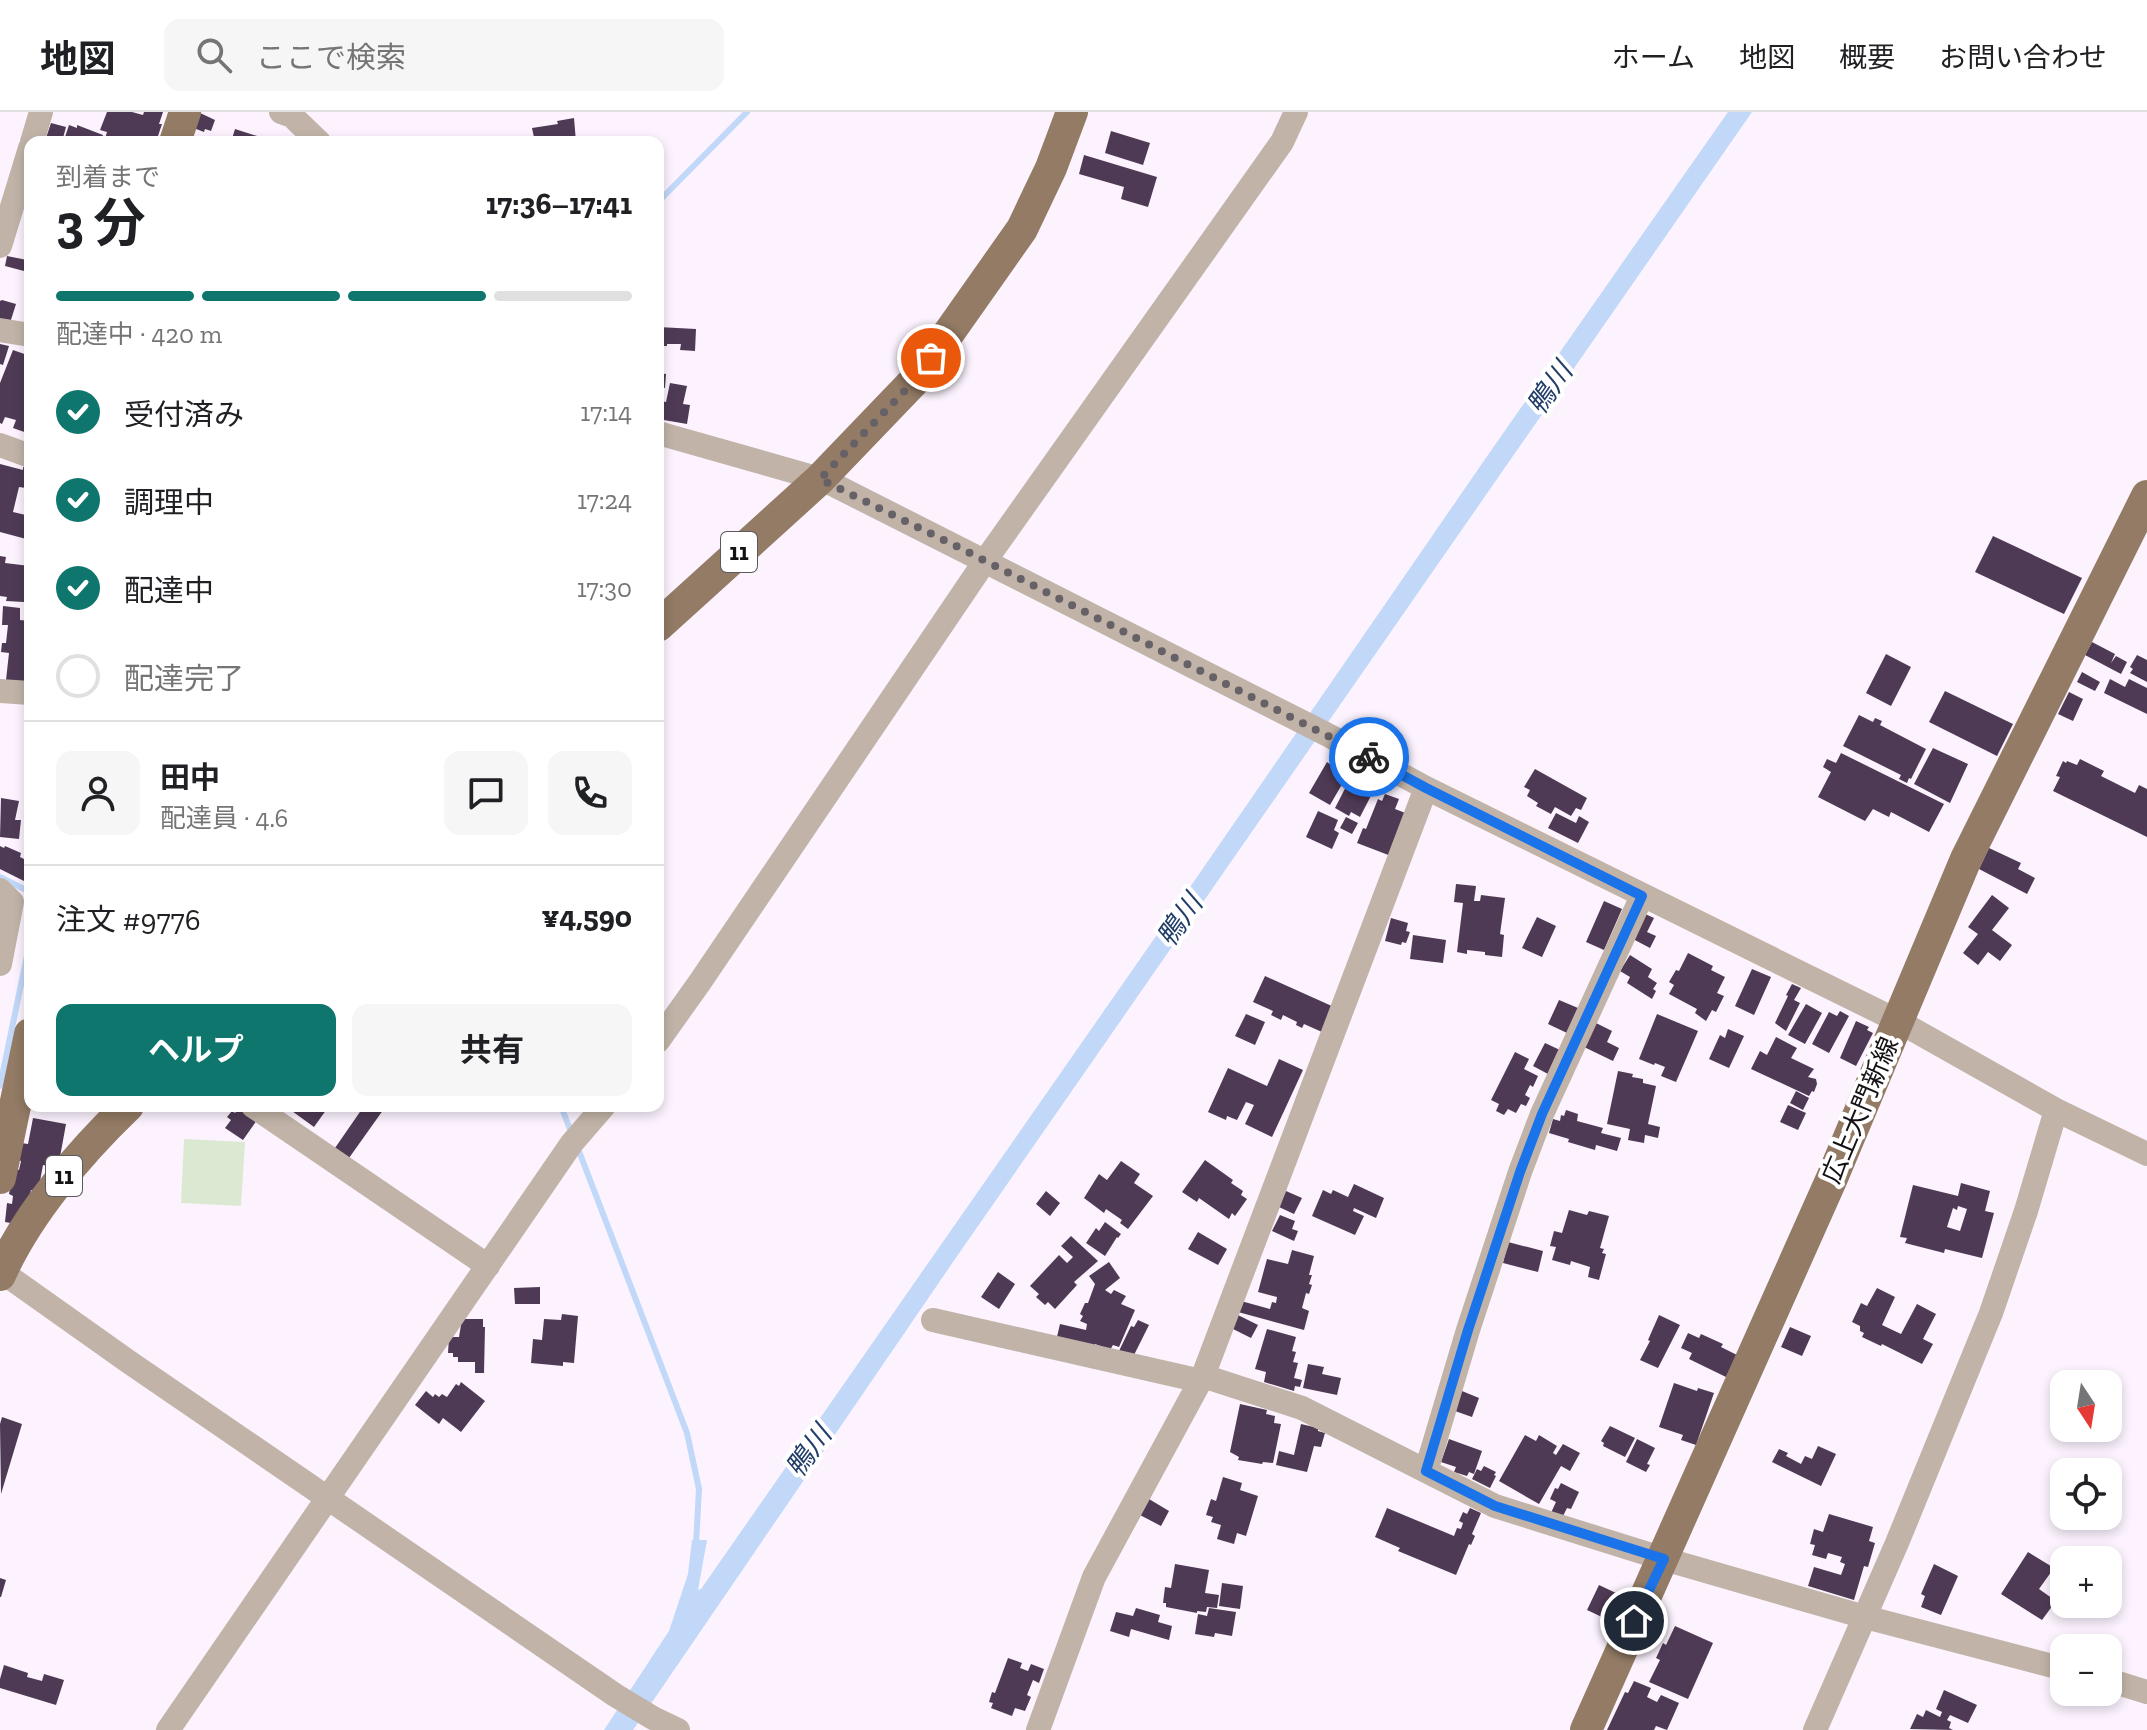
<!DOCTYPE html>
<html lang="ja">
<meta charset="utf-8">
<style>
:root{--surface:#fff;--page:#f6f6f6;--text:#202124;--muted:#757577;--line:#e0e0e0;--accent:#0f766e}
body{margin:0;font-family:"Zilla Slab","Noto Sans JP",serif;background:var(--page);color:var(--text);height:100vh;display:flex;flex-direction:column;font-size:30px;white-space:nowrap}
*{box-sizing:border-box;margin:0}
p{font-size:26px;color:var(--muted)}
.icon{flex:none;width:44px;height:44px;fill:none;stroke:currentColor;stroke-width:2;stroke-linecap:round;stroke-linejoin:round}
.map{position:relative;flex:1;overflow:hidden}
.drawer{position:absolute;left:24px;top:24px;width:640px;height:976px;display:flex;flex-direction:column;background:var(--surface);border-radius:16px;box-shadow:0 4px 12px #0003}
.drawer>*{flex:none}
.needle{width:52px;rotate:168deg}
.tools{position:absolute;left:2050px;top:1258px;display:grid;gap:16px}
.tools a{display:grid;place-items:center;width:72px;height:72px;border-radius:16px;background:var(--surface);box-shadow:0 4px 12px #0003;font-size:40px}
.pin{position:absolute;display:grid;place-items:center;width:68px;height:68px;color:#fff;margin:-34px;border:4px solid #fff;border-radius:50%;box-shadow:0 2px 8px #0007}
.courier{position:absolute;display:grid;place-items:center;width:80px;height:80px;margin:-40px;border:6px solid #1a73e8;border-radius:50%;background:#fff;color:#222;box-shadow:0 2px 10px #0007}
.head em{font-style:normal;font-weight:700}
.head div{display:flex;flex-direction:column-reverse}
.head{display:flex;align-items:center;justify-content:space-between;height:136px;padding:0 32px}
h1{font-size:52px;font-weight:700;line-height:60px}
.bar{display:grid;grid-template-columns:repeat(4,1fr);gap:12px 8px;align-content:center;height:96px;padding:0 32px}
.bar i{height:10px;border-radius:6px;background:var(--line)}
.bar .active{background:var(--accent)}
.bar p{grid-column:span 4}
.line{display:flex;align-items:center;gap:20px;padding:0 32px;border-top:2px solid var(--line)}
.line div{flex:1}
.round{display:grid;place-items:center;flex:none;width:84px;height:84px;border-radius:16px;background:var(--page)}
ol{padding:0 32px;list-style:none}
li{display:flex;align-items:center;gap:24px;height:88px}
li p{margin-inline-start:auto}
li .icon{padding:8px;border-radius:50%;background:var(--accent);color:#fff;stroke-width:4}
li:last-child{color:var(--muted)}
li i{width:44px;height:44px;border:4px solid var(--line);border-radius:50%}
.cta{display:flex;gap:16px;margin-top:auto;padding:16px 32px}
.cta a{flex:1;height:92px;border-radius:16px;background:var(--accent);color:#fff;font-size:32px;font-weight:700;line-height:92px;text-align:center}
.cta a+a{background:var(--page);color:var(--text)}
header{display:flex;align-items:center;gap:48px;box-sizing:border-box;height:112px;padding:0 40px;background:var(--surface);border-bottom:2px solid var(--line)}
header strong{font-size:38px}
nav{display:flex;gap:44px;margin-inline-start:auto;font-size:28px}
.search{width:560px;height:72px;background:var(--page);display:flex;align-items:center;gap:20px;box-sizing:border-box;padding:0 28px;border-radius:16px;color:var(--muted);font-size:30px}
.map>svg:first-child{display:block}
.green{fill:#dbe9d2}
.water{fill:#c2d8f9}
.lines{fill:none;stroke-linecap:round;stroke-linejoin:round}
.stream{stroke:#c2d8f9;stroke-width:6}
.building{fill:#4f3a55;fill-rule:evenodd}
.minor{stroke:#c1b3a7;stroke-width:24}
.major{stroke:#937b65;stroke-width:32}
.done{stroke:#656167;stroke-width:8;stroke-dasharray:0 14.4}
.route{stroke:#1a73e8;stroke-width:10}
.labels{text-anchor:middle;stroke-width:8;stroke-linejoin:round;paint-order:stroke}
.shield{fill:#fff;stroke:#5a595b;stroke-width:2}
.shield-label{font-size:24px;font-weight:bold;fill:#141215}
.street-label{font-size:26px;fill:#141215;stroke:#fff}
.water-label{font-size:28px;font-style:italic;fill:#213d68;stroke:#fff}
</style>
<header>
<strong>地図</strong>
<div class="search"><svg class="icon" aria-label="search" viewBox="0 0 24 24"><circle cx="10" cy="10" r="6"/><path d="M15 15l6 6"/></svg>ここで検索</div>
<nav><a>ホーム</a><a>地図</a><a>概要</a><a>お問い合わせ</a></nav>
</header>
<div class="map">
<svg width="2147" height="1618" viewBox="0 0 2147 1618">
<rect width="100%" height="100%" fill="#fcf3fe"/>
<path class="green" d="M184,1027L245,1030L241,1094L181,1091Z"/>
<path class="water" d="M1728,0H1752L953,1150L633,1618H604L669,1519L688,1462L692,1428H707L698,1478L701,1477L1177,794L1490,340Z"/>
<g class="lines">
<path class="stream" d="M658,90L747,0
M0,765L30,780
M0,974L30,829
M561,994L571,1020
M577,1034L687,1321L699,1377L696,1433"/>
</g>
<path class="building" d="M107,0H132L143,3L144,0H163L159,12H162L156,30L142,28V30H104L107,20L100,18Z
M198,0L215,8L211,19L205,17L204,20L191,15Z
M574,6L576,30H535L532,16L558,12L557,9Z
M51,11L66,15L62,30L45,29Z
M69,13L77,16V13L103,23L101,30H71L64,28Z
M235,17L273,29V30H231Z
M1111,19L1150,31L1143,53L1105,41Z
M1084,43L1157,65L1148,95L1121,87L1124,75L1079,62Z
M7,144L27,148L24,159L5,154Z
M2,188L16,192L10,211L0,207V189Z
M658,215L696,217L695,239L680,238L681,232H667V234H661L660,244H658Z
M0,232L9,234L3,253L0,252Z
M13,238L30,244V322L13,316L16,308L5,305L2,312L0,311V271Z
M658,261L666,262L665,276L658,275Z
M670,271L687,274L683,292L690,293L687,312L658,307L661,289L666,290Z
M0,352L23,358V355L30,357V381L25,380L26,376L19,375L13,400L30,404V428L0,420Z
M1993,424L2082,466L2064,502L1975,460Z
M0,444L6,445L5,451L30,454V485H25L24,490L6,489L7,485L0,484Z
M3,494L20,496V508L30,509V573L6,568L9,541L1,540L2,531H6L8,513H2Z
M2092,530L2115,542L2111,551L2116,544L2127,550L2121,562L2085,543Z
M1886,542L1911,555L1891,594L1866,581Z
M2137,543L2147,548V570L2130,561L2133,557L2130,555Z
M2082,560L2100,570L2095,579L2077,570Z
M2110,567L2125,575L2129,567L2147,576V602L2104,581Z
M1945,579L2013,612L1997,644L1929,610Z
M2069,580L2083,587L2073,609L2058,602Z
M1859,603L1873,610L1875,606L1882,609L1880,613L1926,637L1911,667L1909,666L1907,671L1899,667L1901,663L1843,634Z
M1933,636L1968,652L1950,691L1914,672Z
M1841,641L1944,692L1929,720L1891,700L1889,705L1873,697L1865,709L1818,685L1831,660L1823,655L1827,647L1836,651Z
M1341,643L1355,650L1330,693L1309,681L1327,650L1334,655Z
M2080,647L2104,659L2101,664L2135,681L2139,673L2147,677V725L2053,679L2060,665L2056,664L2063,649L2066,651L2067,649L2077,653Z
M1359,655L1370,661L1369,665L1378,670L1360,705L1351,700L1349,704L1335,696L1351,665L1353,666Z
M1535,657L1587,686L1581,698L1576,696L1571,704L1555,695L1551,702L1536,694L1538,691L1527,684L1530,678L1524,675Z
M1385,682L1399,687L1395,697L1408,702L1391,744L1357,731L1363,716L1366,717L1378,687L1382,689Z
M1,686L19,689L15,708H21L19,727L0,725Z
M1318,699L1338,708L1334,718L1339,721L1332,737L1306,725Z
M1556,701L1576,711L1579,704L1589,710L1578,731L1548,716Z
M1346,705L1358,711L1352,722L1340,716Z
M0,734L4,736L5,734L21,741L20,745L30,750V758L24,769L0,757Z
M1989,736L2021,751L2018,757L2035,766L2027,782L1979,757Z
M1456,772L1476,774L1474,789H1480L1481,783L1505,786L1500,822L1504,823L1502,845L1485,843V840L1467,838V842L1457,840L1463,791L1454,790Z
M1992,783L2009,796L1992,818L2012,833L2000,849L1988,840L1978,853L1963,841L1978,822L1968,815Z
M1604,789L1622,797L1604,838L1586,830Z
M1643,801L1654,806L1647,820L1656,824L1650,836L1631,826Z
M1537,805L1556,814L1542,845L1522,836Z
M1391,806L1408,811L1406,819L1410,820L1406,831L1402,830L1401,833L1385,829Z
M1413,823L1446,828L1443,851L1410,847Z
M1688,841L1713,854L1711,858L1725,865L1717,881L1724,884L1716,900L1712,898L1706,909L1695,901L1697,897L1669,882L1674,873L1669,870L1676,858L1679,859Z
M1630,843L1652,857L1648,865L1657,871L1653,877L1656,879L1652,887L1627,871L1630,865L1620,859Z
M1752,857L1771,865L1754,903L1735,894Z
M1265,864L1334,895L1322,920L1304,912L1302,916L1296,913L1297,910L1283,903L1281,908L1271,903L1273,899L1253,890Z
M1792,872L1801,876L1794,888L1800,891L1786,919L1775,911L1788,884L1786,883Z
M1559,888L1578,896L1567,921L1548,912Z
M1806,892L1822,901L1805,932L1788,923Z
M1840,899L1849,904L1829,941L1812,932L1829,900L1837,904Z
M1246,902L1265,910L1255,933L1235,924Z
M1657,902L1698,919L1676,970L1661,964L1665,955L1655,951L1654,953L1639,947Z
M1856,909L1869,915L1867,918L1873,921L1856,954L1840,946Z
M1596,911L1612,919L1607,930L1619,936L1613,949L1584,935Z
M1728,917L1744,924L1729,956L1709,947L1720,923L1725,926Z
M1776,925L1797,936L1791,946L1814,957L1808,965L1816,967L1817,972L1814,980L1812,979L1809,984L1751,957L1760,939L1767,943Z
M1545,931L1560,938L1548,962L1533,954Z
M1515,940L1529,947L1524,957L1538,964L1533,975L1530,973L1525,983L1530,986L1526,994L1521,992L1516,1001L1508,997L1504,1003L1496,999L1499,992L1491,988Z
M1279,947L1303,958L1272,1025L1245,1012L1254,993L1246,990L1237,1008L1227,1004L1226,1008L1208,1000L1228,956L1267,974Z
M1618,959L1633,962L1632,965L1643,967V971L1656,974L1648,1012L1660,1015L1658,1026L1645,1023L1644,1031L1628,1028L1630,1017L1607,1012Z
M1796,979L1809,986L1803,998L1790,991Z
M1788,993L1806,1001L1798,1018L1780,1010Z
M74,994H93V999L74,996Z
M285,994H329L314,1015Z
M364,994H386L349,1046L335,1036Z
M239,996L257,1008L243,1028L225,1016L231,1008L227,1005L232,999L235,1001Z
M1566,998L1578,1002L1577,1009L1603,1016L1601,1021L1621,1026L1617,1039L1596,1033L1595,1038L1568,1030L1569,1027L1549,1021L1553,1007L1560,1009L1561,1003L1564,1004Z
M33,1006L66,1012L58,1056L43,1053L38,1080L31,1078L28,1095L16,1112L5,1110L7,1091L12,1092L13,1084L9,1082L14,1056L19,1058L21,1049L18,1048L21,1031L28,1032Z
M1205,1048L1233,1068L1231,1071L1243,1079L1241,1083L1247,1087L1235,1104L1232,1101L1229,1107L1199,1086L1197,1090L1182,1080Z
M1121,1049L1140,1062L1134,1071L1153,1084L1128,1117L1120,1111L1122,1108L1106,1097L1104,1101L1084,1086L1099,1062L1107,1068Z
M1961,1071L1990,1079L1985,1099L1994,1101L1982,1146L1945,1137L1944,1141L1905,1131L1907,1126L1900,1125L1913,1073L1958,1084ZM1958,1094L1967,1097L1960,1119L1947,1115L1953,1096L1957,1098Z
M1354,1072L1384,1086L1376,1106L1354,1096L1353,1099L1364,1104L1355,1123L1312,1104L1323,1078L1331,1082L1333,1078L1348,1085Z
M1046,1079L1060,1091L1050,1104L1036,1092Z
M1286,1079L1302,1086L1294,1102L1279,1095Z
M1569,1098L1587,1103L1589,1099L1609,1104L1600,1136L1604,1137L1602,1141L1606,1142L1599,1168L1588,1165L1590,1155L1571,1149L1570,1153L1552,1148L1556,1135L1550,1134L1554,1119L1562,1121Z
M1280,1103L1295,1109L1292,1117L1298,1119L1294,1129L1272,1119Z
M1105,1110L1121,1122L1118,1126L1117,1125L1105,1144L1086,1131L1096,1116L1099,1119Z
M1198,1120L1227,1137L1218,1153L1188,1137Z
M1071,1124L1098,1149L1074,1170L1077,1173L1055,1197L1048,1190L1045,1193L1036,1185L1039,1182L1030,1174L1059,1143L1067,1151L1073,1145L1061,1134Z
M1508,1130L1543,1139L1538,1160L1503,1151Z
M1292,1138L1314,1144L1309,1163H1312L1309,1172L1312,1173L1309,1182L1306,1181L1302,1196L1309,1199L1304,1218L1238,1200L1241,1189L1270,1197L1272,1190L1276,1191L1277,1185L1258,1180L1267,1147L1288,1152Z
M1109,1150L1120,1166L1105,1178L1111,1182L1114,1178L1126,1184L1121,1192L1135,1198L1119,1235L1113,1233L1110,1238L1095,1232L1093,1237L1056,1229L1060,1212L1086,1218L1087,1212L1080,1209L1083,1204L1080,1202L1085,1191H1088L1095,1172L1089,1164Z
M998,1160L1015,1172L999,1197L981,1185Z
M540,1175V1192H515L514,1176Z
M1877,1176L1895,1185L1882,1213L1901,1222L1917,1192L1936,1202L1923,1227L1933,1232L1922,1252L1882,1232L1881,1234L1862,1225L1864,1221L1860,1219V1214L1852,1210L1861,1191L1867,1194Z
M562,1202L578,1204L574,1251L563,1250V1254L531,1251L533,1227L542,1228L544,1207L561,1208Z
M1238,1203L1258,1213L1251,1226L1231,1216Z
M1659,1203L1680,1213L1658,1256L1640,1248L1650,1229L1648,1228Z
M462,1207H483V1215H485L484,1261H475V1250H458V1245H453V1241H448L449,1225H459Z
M1138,1208L1149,1213L1133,1245L1119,1239L1131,1214L1134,1215Z
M1790,1215L1811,1224L1802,1244L1781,1235Z
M1267,1217L1296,1225L1292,1239L1296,1240L1293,1250L1298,1251L1294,1266L1302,1268L1300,1275L1295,1274L1294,1279L1264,1270L1266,1260L1255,1257Z
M1688,1221L1699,1226L1701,1222L1723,1232L1721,1235L1737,1243L1726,1265L1689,1247L1692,1241L1681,1236Z
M1308,1252L1324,1255L1322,1262L1341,1266L1337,1283L1303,1276Z
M461,1270L485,1289L461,1320L443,1306L439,1312L415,1293L426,1279L433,1285L435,1282L439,1285L442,1282L447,1285L456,1272L459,1274Z
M1674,1271L1697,1279L1698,1276L1714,1281L1696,1333L1681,1328L1683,1323L1659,1315Z
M1462,1279L1479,1286L1472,1305L1455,1299Z
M1240,1292L1267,1298L1266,1302L1275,1304L1274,1311L1281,1312L1273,1351L1263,1350L1262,1352L1238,1348L1239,1345L1230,1340Z
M2,1305L22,1312L1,1382L0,1312Z
M1301,1312L1318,1316V1319L1325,1321L1321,1335L1314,1334L1307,1360L1276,1353L1279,1339L1294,1343Z
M1610,1314L1635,1326L1625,1345L1603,1334L1604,1331L1601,1329Z
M1525,1323L1536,1329L1539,1323L1557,1334L1553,1341L1556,1343L1563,1332L1580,1341L1570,1359L1561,1354L1539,1392L1499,1369Z
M1449,1327L1482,1339L1474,1362L1469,1360L1467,1364L1454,1360L1456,1355L1441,1350Z
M1637,1327L1655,1336L1647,1352L1650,1353L1646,1360L1626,1350Z
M1818,1334L1836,1342L1821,1374L1772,1350L1779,1337L1788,1341L1786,1344L1801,1352L1805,1344L1812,1347Z
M1484,1354L1496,1360L1494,1363L1496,1364L1490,1376L1472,1367L1477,1357L1481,1359Z
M1223,1365L1242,1371L1240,1378L1258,1384L1246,1424L1237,1421L1234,1432L1217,1427L1221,1413L1211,1410L1213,1405L1206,1403L1211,1387L1216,1389Z
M1561,1371L1579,1380L1571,1397L1567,1396L1561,1408L1550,1403L1556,1390L1550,1387L1555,1376L1558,1377Z
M1149,1387L1169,1399L1161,1414L1140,1403Z
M1387,1396L1454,1424L1457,1416L1461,1417L1463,1411L1459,1409L1463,1400L1467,1402L1470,1396L1481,1401L1472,1422L1475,1424L1471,1433L1469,1432L1456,1463L1398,1439L1400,1436L1375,1425Z
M1829,1402L1873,1415L1869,1429L1875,1431L1868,1455L1864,1454L1854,1488L1808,1474L1814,1455L1841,1463L1845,1452L1840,1450L1842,1445L1828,1441L1826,1447L1812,1443L1815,1433L1810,1432L1814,1417L1823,1420Z
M2028,1440L2054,1456L2039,1477L2056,1489L2042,1508L2001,1482Z
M1175,1452L1209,1458L1205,1481L1219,1483L1217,1496L1207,1495L1206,1500L1197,1499V1501L1166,1495V1491H1163L1165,1475L1171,1476Z
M1934,1452L1958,1464L1941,1503L1921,1495L1925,1484L1921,1482Z
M2064,1452V1477L2054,1473Z
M0,1466L6,1468L1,1485H0Z
M1222,1471L1243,1474L1240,1497L1219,1494Z
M1599,1473L1616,1481L1604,1506L1587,1498Z
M1136,1496L1160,1503L1158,1510L1172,1514L1169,1528L1131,1517L1129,1525L1110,1519L1116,1500L1133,1504Z
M1209,1496L1236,1500L1232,1524L1215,1521L1214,1525L1195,1522L1198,1502L1207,1504Z
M1675,1514L1713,1531L1688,1587L1649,1570L1660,1548L1656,1546L1663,1531L1666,1533Z
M1008,1546L1022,1551L1020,1556L1028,1559L1031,1552L1044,1557L1039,1571L1033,1568L1027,1583L1031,1585L1025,1599L1015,1596L1012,1604L991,1596L993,1591L989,1590L992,1580L995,1581Z
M4,1553L28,1561L27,1565L42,1569L44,1562L64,1568L56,1593L0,1576V1567Z
M1634,1569L1651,1576L1647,1585L1657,1590L1661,1583L1679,1591L1667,1618L1656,1614L1654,1618H1607L1625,1580L1628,1581Z
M1944,1578L1977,1593L1968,1611L1950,1603L1947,1608L1951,1610L1949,1616L1953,1618L1910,1617L1917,1602L1923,1605L1926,1598L1940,1605L1942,1600L1936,1597Z"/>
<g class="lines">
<path class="minor" d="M281,0L292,4L319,30
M32,30L41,0
M0,134L30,36
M0,218L30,223
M658,321L820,367L834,373L1326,622L1426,676L1898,909L2056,998L2147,1042
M0,333L30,344
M0,579L30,581
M0,778L12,790L0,852
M658,929L700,870L985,449L1282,30L1296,0
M253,994L488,1154
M2,1160L129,1250L615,1583L653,1606L678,1618
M933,1208L1201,1269
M1203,1264L1302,1296L1495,1394L1664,1447L1865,1505L2064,1557
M1426,1359L1468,1218L1520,1060L1542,1002L1642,784
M2108,1568L2147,1580
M168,1618L572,1031L604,994
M1038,1618L1094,1465L1203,1264L1426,676
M1815,1618L1897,1431L1991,1201L2026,1099L2056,998"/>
<path class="major" d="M175,30L185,0
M658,514L820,367L917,266L1022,117L1051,56L1072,0
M0,1066L30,922
M0,1163C27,1102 80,1040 128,994
M1586,1618L1832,1066L1966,747L2147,384"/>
</g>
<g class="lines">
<path class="done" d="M931,246L917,266L820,367L960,436L1369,645"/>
<path class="route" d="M1369,645L1426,676L1642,784L1542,1002L1520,1060L1468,1218L1426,1359L1495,1394L1664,1447L1634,1509"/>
</g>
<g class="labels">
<g class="shield">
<rect x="721" y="420" width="36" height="40" rx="6"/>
<rect x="46" y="1044" width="36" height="40" rx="6"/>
</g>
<g class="shield-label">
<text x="739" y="448">11</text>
<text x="64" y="1072">11</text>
</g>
<g class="street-label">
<text transform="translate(1860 998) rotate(-67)" y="9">広上大門新線</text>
</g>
<g class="water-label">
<text transform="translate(1549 276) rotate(-55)" y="10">鴨川</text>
<text transform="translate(1179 808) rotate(-55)" y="10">鴨川</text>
<text transform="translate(808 1339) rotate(-54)" y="10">鴨川</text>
</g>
</g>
</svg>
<div class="tools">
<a><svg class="needle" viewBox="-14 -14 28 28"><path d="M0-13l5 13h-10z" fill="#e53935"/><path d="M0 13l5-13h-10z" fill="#757577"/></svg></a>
<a><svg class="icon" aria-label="locate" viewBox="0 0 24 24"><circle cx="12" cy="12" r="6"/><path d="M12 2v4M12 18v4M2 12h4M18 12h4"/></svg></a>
<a>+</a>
<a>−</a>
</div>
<div class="pin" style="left:931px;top:246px;background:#ea580c"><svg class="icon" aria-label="bag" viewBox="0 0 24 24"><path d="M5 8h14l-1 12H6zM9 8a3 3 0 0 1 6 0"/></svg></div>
<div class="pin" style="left:1634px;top:1509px;background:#1f2937"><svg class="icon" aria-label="home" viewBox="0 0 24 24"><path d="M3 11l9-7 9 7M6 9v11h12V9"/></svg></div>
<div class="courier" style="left:1369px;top:645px"><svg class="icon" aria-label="bike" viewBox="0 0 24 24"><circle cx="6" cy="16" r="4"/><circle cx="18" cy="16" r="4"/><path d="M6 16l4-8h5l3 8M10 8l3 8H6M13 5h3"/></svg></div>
<section class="drawer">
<div class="head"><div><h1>3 分</h1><p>到着まで</p></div><em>17:36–17:41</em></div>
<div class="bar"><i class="active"></i><i class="active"></i><i class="active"></i><i></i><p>配達中 · 420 m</p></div>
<ol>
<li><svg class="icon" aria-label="check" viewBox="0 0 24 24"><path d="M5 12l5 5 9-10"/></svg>受付済み<p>17:14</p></li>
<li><svg class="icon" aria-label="check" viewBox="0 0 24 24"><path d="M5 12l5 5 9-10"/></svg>調理中<p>17:24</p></li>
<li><svg class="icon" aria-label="check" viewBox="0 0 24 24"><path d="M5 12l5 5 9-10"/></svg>配達中<p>17:30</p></li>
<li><i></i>配達完了</li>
</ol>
<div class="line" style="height:144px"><a class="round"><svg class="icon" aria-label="person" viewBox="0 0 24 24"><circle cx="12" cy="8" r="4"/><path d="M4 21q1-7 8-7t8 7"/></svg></a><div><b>田中</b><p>配達員 · 4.6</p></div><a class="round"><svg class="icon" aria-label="chat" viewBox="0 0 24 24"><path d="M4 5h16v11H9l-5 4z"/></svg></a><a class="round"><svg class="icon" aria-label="phone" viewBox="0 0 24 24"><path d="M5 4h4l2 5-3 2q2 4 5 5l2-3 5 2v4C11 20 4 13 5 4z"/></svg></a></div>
<div class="line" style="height:104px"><div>注文 #9776</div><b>¥4,590</b></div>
<div class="cta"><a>ヘルプ</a><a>共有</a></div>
</section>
</div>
